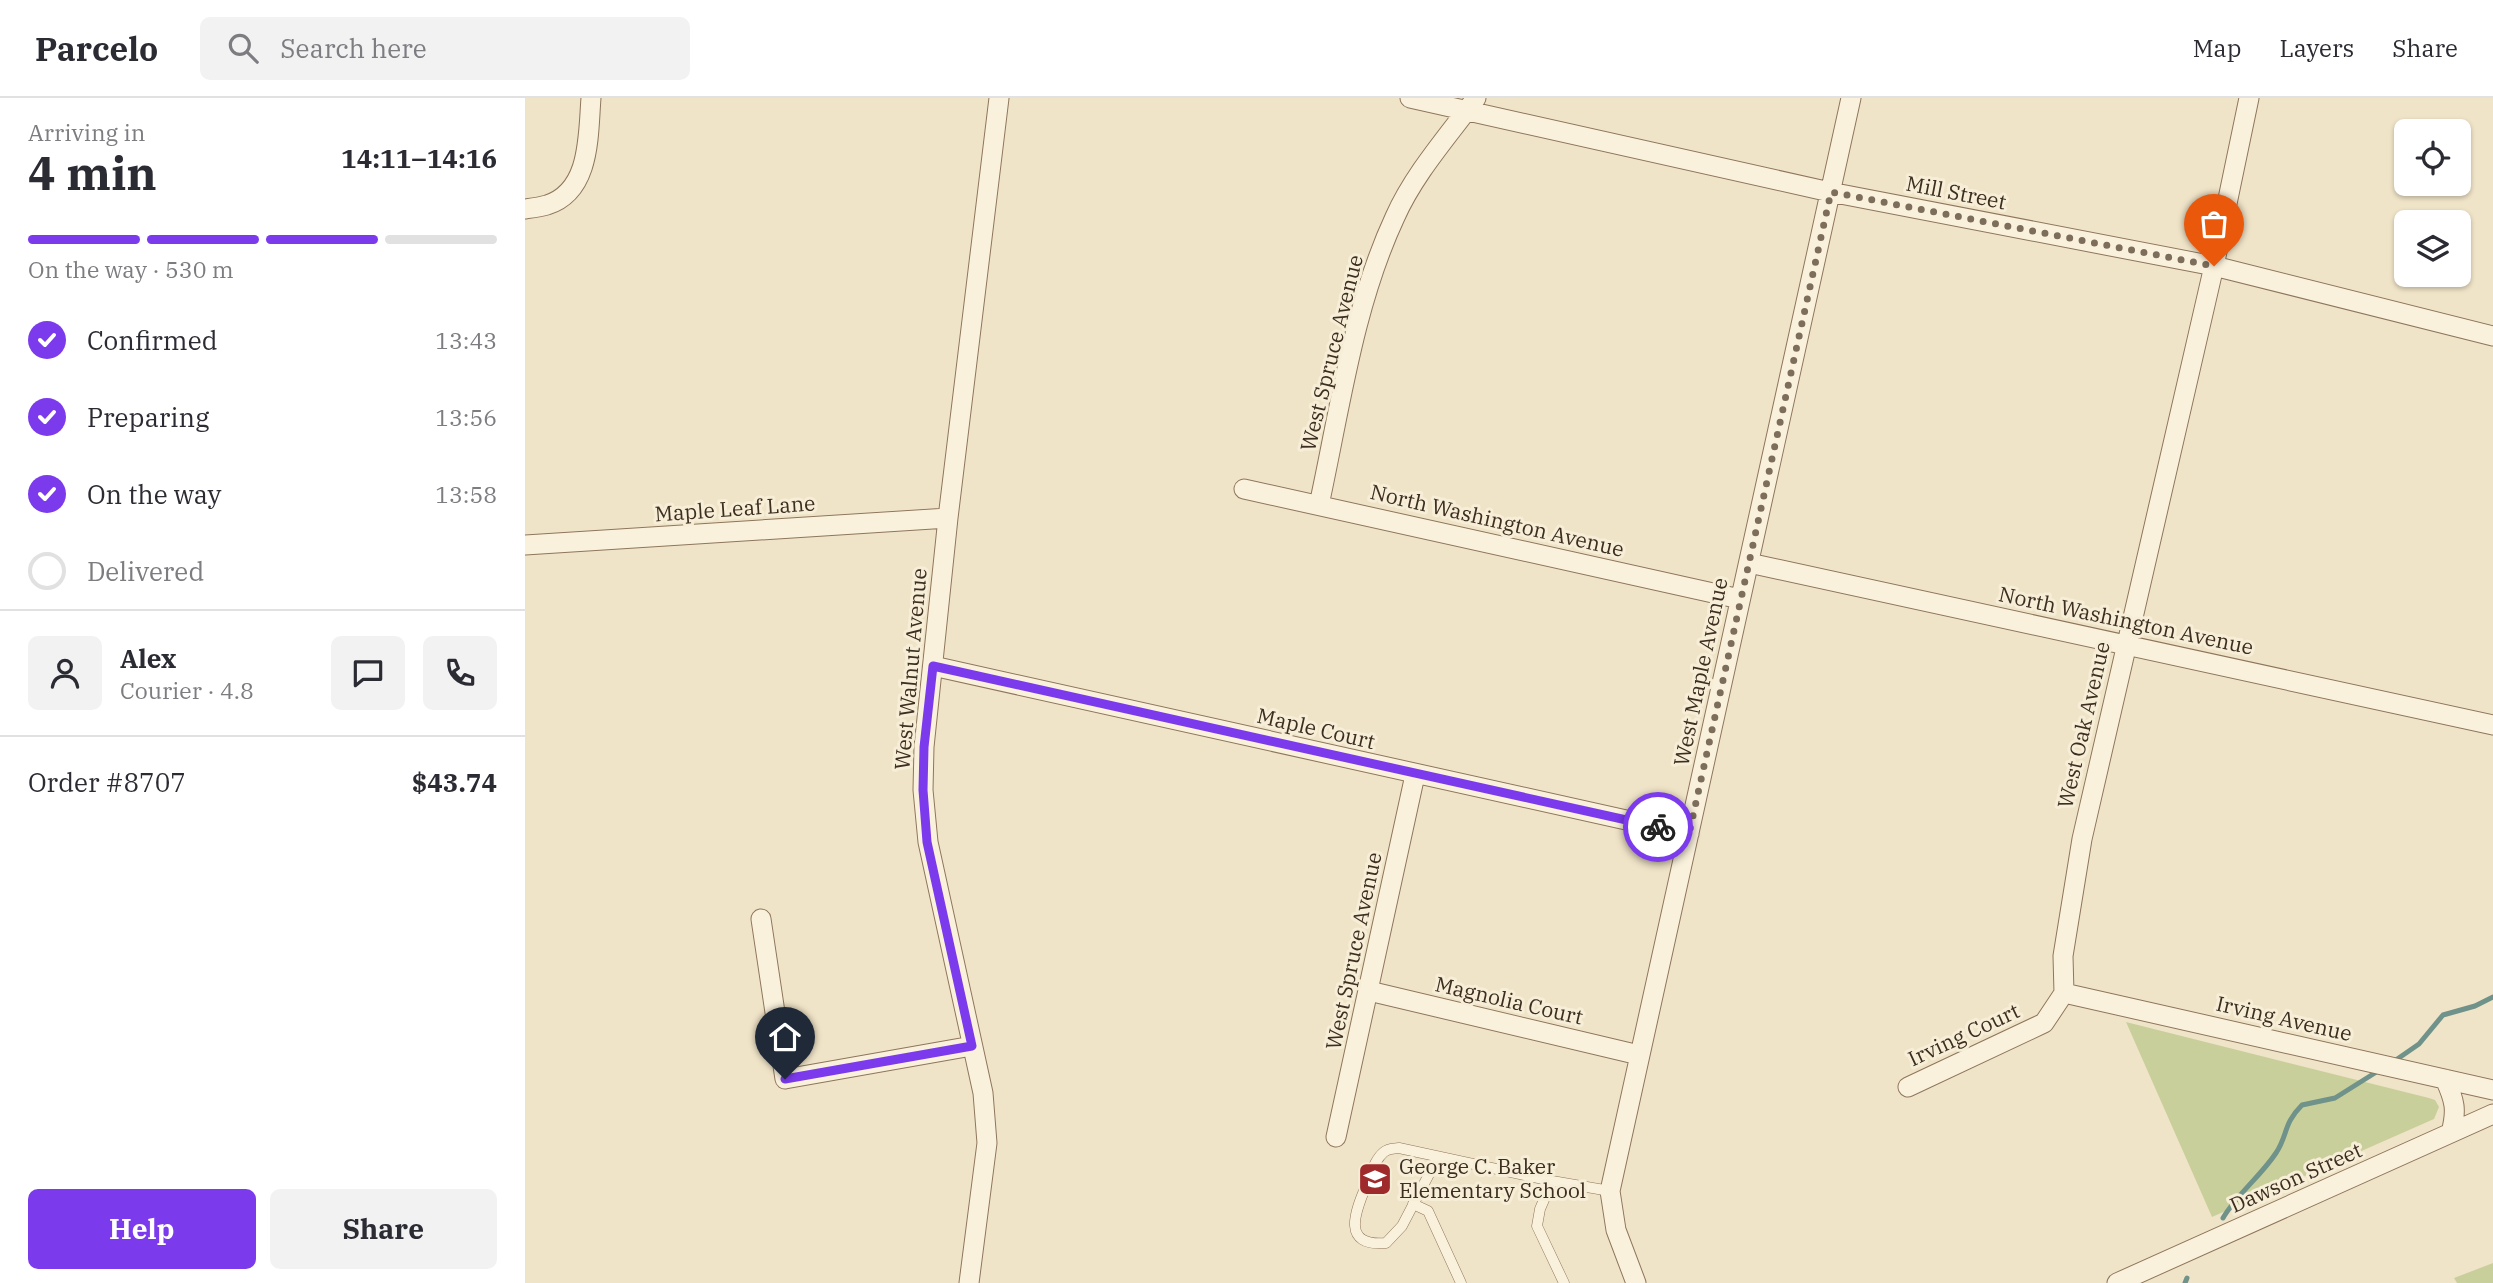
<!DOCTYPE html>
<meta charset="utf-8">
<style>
:root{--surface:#fff;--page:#f2f2f3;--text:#2b2b33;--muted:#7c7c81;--line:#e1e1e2;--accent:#7c3aed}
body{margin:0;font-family:"IBM Plex Serif",serif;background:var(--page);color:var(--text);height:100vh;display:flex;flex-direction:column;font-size:26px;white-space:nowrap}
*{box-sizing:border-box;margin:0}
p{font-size:23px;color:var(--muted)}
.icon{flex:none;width:38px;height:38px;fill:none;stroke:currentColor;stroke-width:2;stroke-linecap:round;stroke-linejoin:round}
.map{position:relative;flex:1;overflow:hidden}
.drawer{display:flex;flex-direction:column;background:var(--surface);width:525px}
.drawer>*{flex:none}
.buttons{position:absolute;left:1869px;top:21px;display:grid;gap:14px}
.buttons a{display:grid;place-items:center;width:77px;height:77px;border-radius:10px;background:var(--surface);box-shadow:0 2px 5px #0004;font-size:35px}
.pin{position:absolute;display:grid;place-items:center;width:60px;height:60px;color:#fff;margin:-72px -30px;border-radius:50% 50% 50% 0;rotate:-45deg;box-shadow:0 0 7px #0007}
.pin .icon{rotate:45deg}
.courier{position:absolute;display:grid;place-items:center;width:70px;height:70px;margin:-35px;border:5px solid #7c3aed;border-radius:50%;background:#fff;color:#222;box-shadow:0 2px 9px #0007}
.summary em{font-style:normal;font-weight:800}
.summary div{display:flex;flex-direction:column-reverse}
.summary{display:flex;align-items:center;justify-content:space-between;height:119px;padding:0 28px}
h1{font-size:46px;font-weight:800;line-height:52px}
.bar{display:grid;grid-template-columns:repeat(4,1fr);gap:10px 7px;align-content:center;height:84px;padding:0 28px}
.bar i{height:9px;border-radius:5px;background:var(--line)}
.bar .active{background:var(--accent)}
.bar p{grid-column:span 4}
.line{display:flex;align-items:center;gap:18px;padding:0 28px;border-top:2px solid var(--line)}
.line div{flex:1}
.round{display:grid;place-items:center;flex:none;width:74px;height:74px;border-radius:10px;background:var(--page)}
ol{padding:0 28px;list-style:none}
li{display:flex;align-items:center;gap:21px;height:77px}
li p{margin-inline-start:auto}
li .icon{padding:7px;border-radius:50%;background:var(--accent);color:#fff;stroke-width:4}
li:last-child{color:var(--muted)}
li i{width:38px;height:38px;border:4px solid var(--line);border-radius:50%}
.action{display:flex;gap:14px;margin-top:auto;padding:14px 28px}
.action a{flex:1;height:80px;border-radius:10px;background:var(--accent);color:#fff;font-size:28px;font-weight:800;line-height:80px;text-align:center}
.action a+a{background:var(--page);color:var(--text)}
header{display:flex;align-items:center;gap:42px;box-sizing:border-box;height:98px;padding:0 35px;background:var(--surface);border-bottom:2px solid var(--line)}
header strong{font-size:33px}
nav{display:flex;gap:38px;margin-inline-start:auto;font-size:24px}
.search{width:490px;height:63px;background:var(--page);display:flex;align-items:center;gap:18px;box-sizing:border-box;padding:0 24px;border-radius:10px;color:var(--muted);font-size:26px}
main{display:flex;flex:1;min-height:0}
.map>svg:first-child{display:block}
.green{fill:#c9cf9b}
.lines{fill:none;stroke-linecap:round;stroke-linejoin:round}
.stream{stroke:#6f938a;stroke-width:5}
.lane-casing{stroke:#8d765c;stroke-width:11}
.street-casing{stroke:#8d765c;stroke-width:21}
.lane{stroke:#faf1dc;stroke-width:10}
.street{stroke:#faf1dc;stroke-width:19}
.done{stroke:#7c6e5b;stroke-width:7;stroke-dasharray:0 12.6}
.route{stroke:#7c3aed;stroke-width:9}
.labels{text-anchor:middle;stroke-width:6;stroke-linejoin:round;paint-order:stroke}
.street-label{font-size:21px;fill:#3d2e20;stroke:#f7eed8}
.poi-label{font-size:21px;fill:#3d2e20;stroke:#f7eed8;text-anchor:start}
</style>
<header>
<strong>Parcelo</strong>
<div class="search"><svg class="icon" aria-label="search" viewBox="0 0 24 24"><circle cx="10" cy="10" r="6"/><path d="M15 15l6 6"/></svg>Search here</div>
<nav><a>Map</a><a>Layers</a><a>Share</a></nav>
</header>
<main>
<section class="drawer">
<div class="summary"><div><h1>4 min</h1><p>Arriving in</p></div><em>14:11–14:16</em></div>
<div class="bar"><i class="active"></i><i class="active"></i><i class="active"></i><i></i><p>On the way · 530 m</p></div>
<ol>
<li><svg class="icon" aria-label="check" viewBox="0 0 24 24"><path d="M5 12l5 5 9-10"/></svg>Confirmed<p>13:43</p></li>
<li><svg class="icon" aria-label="check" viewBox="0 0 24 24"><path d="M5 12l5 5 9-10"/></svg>Preparing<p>13:56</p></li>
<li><svg class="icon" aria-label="check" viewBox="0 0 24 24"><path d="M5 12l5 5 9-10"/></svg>On the way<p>13:58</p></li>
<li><i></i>Delivered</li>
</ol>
<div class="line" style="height:126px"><a class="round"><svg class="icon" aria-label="person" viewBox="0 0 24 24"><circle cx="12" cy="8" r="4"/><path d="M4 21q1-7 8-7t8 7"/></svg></a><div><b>Alex</b><p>Courier · 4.8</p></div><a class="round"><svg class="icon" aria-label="chat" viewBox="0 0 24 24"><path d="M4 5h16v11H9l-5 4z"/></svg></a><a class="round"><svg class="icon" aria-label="phone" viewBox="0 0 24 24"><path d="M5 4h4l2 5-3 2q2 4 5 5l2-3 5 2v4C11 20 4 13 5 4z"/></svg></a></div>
<div class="line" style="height:91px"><div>Order #8707</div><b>$43.74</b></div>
<div class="action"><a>Help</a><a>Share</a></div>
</section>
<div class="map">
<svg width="1968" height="1185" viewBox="0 0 1968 1185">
<rect width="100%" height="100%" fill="#f0e4c8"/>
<path class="green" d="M1601,924L1904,1000L1910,1002L1914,1009L1909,1021L1687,1119Z
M1968,1165V1185H1932L1929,1180Z"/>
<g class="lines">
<path class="stream" d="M1868,964L1894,946L1918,917L1950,908L1968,899
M1698,1120C1712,1096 1735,1079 1751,1055C1763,1037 1758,1026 1777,1007L1810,1000L1853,973
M1660,1185L1662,1180"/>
<g class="lane-casing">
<path id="lane" d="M913,1059L877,1128L861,1145C816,1149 830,1114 841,1088C846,1077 849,1062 859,1054C864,1050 868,1051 874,1050L1027,1083L1085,1093
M1027,1083L1015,1111L1012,1128L1039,1185
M888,1106L903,1113L936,1185"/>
</g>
<g class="street-casing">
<path id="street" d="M885,0L1305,94L1689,168L1968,238
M0,111C7,110 15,109 22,107C66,93 63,37 66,0
M719,391L1215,501
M794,407C815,311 828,209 870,119C889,76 923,38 951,0
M0,447L423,420
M1224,465L1968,627
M408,568L1164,736
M236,821L260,981L447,948
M844,893L1114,957
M1539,895L1538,858L1557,741L1689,168L1724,0
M1539,895L1968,992
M1920,981C1930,1003 1932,1012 1926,1035
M1383,989L1519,925L1539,895
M811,1039L890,677
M444,1185L462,1045L458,995L403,744L398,692L399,649L423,420L474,0
M1111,1185L1091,1132L1085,1093L1326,0
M1592,1185L1968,1016"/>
</g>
<use href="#lane" class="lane"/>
<use href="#street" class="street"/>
</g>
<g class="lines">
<path class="done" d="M1133,729L1164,736L1306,94L1689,168"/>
<path class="route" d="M260,981L447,948L402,744L398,692L399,649L408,568L1133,729"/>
</g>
<defs>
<g id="school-square" transform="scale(1.75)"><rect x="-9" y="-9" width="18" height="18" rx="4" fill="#9e2a2b" stroke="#f7eed8"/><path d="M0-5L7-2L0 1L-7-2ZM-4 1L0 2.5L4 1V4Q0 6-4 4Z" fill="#fff"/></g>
</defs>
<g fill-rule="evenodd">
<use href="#school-square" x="850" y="1081"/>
</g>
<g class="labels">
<g class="street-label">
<text transform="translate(1431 95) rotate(11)" y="7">Mill Street</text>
<text transform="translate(807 255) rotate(-76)" y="7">West Spruce Avenue</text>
<text transform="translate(210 411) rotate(-4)" y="7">Maple Leaf Lane</text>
<text transform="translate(972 423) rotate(13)" y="7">North Washington Avenue</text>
<text transform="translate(1601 523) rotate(12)" y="7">North Washington Avenue</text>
<text transform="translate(386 571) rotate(-85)" y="7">West Walnut Avenue</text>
<text transform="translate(1176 574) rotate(-78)" y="7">West Maple Avenue</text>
<text transform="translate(1559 627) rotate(-77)" y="7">West Oak Avenue</text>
<text transform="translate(791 631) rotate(13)" y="7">Maple Court</text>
<text transform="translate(829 853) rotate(-78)" y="7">West Spruce Avenue</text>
<text transform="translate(984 903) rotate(13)" y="7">Magnolia Court</text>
<text transform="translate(1759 921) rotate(13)" y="7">Irving Avenue</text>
<text transform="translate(1439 937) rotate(-25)" y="7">Irving Court</text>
<text transform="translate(1771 1080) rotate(-24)" y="7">Dawson Street</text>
</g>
<g class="poi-label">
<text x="874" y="1076">George C. Baker<tspan x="874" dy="24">Elementary School</tspan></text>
</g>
</g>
</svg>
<div class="buttons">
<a><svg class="icon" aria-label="locate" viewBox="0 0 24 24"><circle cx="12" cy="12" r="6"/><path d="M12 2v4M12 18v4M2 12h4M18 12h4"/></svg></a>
<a><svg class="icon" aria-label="layers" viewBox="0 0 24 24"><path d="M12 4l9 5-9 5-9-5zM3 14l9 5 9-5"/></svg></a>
</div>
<div class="pin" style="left:1689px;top:168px;background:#ea580c"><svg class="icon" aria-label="bag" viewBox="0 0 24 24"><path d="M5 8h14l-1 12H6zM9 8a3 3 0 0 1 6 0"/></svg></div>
<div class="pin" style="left:260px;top:981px;background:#1f2937"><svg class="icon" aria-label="home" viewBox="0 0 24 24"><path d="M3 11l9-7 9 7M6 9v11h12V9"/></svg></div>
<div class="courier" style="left:1133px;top:729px"><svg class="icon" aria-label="bike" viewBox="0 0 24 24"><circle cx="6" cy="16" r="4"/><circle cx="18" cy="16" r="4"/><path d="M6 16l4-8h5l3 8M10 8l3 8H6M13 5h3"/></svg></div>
</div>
</main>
